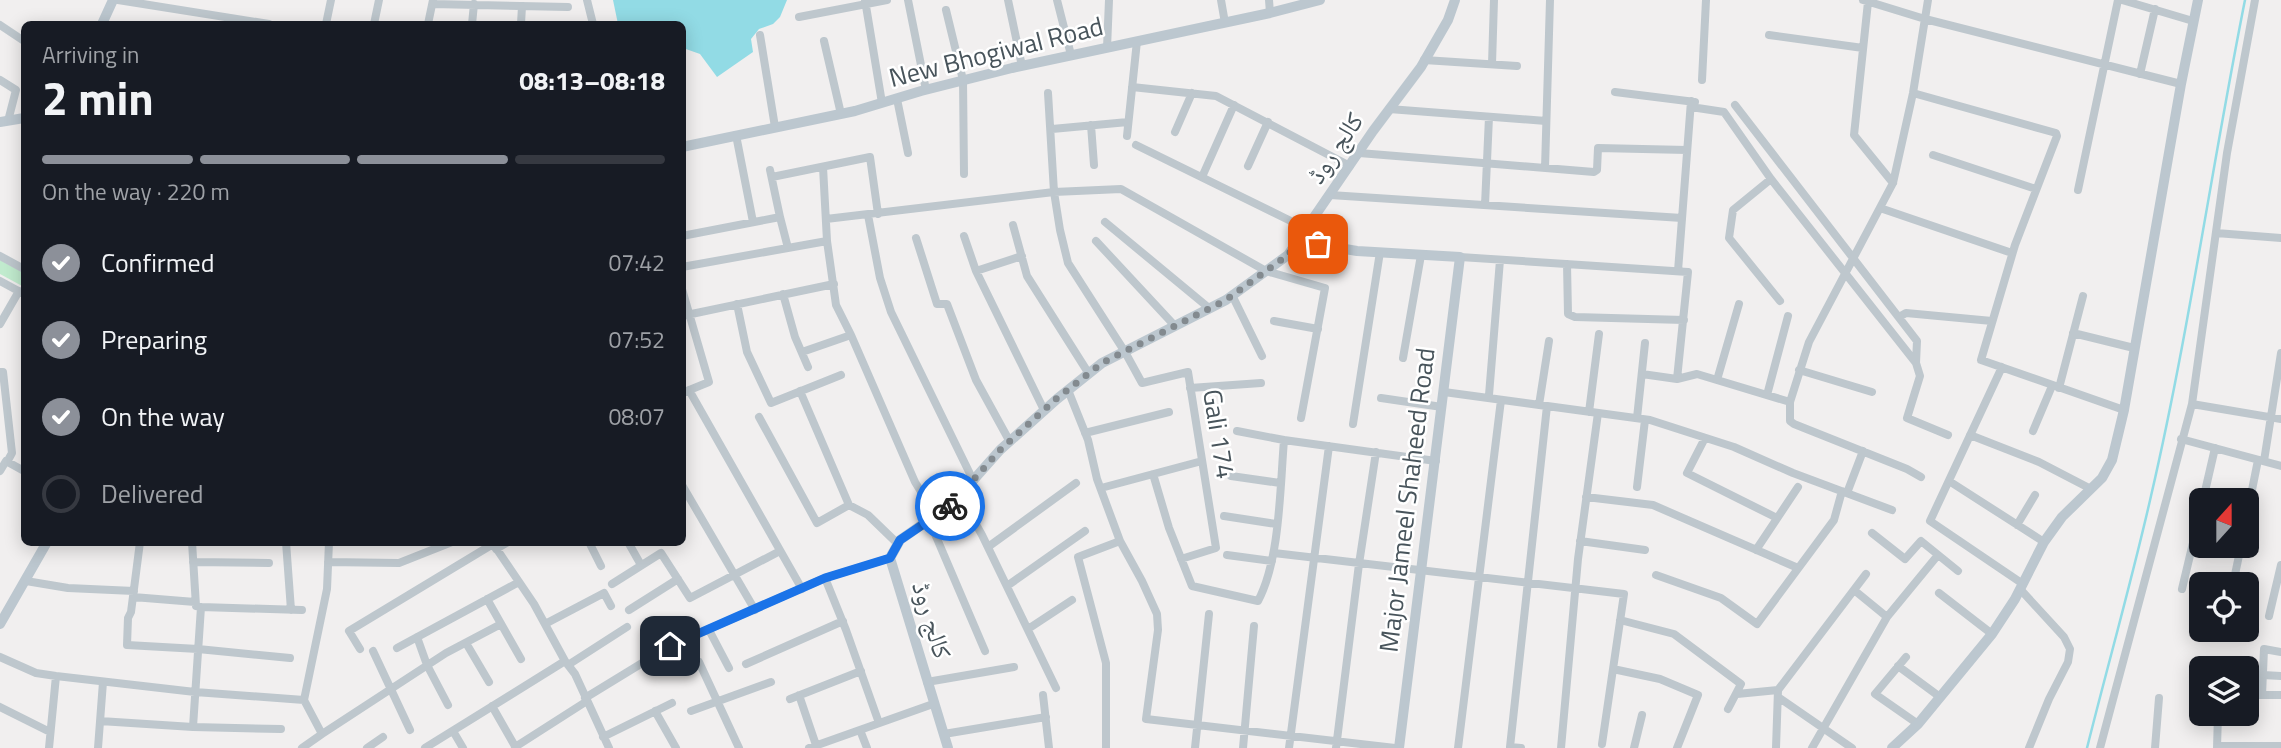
<!DOCTYPE html>
<meta charset="utf-8">
<style>
:root{--surface:#171b24;--page:#20242c;--text:#f1f3f6;--muted:#9ea1a6;--line:#363941;--accent:#8c9099}
body{margin:0;font-family:"Titillium Web","Noto Naskh Arabic",sans-serif;background:var(--page);color:var(--text);height:100vh;display:flex;flex-direction:column;font-size:26px;white-space:nowrap}
*{box-sizing:border-box;margin:0}
p{font-size:23px;color:var(--muted)}
.icon{flex:none;width:38px;height:38px;fill:none;stroke:currentColor;stroke-width:2;stroke-linecap:round;stroke-linejoin:round}
.map{position:relative;flex:1;overflow:hidden}
.side{position:absolute;left:21px;top:21px;width:665px;height:525px;display:flex;flex-direction:column;background:var(--surface);border-radius:10px;box-shadow:0 4px 18px #0003}
.side>*{flex:none}
.needle{width:46px;rotate:21deg}
.buttons{position:absolute;left:2189px;top:488px;display:grid;gap:14px}
.buttons a{display:grid;place-items:center;width:70px;height:70px;border-radius:10px;background:var(--surface);box-shadow:0 4px 18px #0003;font-size:35px}
.pin{position:absolute;display:grid;place-items:center;width:60px;height:60px;color:#fff;margin:-30px;border-radius:14px;box-shadow:0 4px 10px #0006}
.courier{position:absolute;display:grid;place-items:center;width:70px;height:70px;margin:-35px;border:5px solid #1a73e8;border-radius:50%;background:#fff;color:#222;box-shadow:0 2px 9px #0007}
.headline em{font-style:normal;font-weight:700}
.headline div{display:flex;flex-direction:column-reverse}
.headline{display:flex;align-items:center;justify-content:space-between;height:119px;padding:0 21px}
h1{font-size:46px;font-weight:700;line-height:52px}
.bar{display:grid;grid-template-columns:repeat(4,1fr);gap:10px 7px;align-content:center;height:84px;padding:0 21px}
.bar i{height:9px;border-radius:5px;background:var(--line)}
.bar .active{background:var(--accent)}
.bar p{grid-column:span 4}
ol{padding:0 21px;list-style:none}
li{display:flex;align-items:center;gap:21px;height:77px}
li p{margin-inline-start:auto}
li .icon{padding:7px;border-radius:50%;background:var(--accent);color:#fff;stroke-width:4}
li:last-child{color:var(--muted)}
li i{width:38px;height:38px;border:4px solid var(--line);border-radius:50%}
.map>svg:first-child{display:block}
.green{fill:#c1ebce}
.water{fill:#92dbe5}
.lines{fill:none;stroke-linecap:round;stroke-linejoin:round}
.stream{stroke:#92dbe5;stroke-width:2.5}
.street{stroke:#bec7cd;stroke-width:8}
.secondary{stroke:#bcc7cf;stroke-width:10}
.done{stroke:#838a8f;stroke-width:7;stroke-dasharray:0 12.6}
.route{stroke:#1a73e8;stroke-width:9}
.labels{text-anchor:middle;stroke-width:5;stroke-linejoin:round;paint-order:stroke}
.street-label{font-size:26px;fill:#48545b;stroke:#fff}
</style>
<div class="map">
<svg width="2281" height="748" viewBox="0 0 2281 748">
<rect width="100%" height="100%" fill="#f1efef"/>
<path class="green" d="M0,260L24,273V287L0,274Z"/>
<path class="water" d="M613,0H787L780,17L773,24L759,29L751,39L753,52L717,77L700,54L683,48L682,24H618Z"/>
<g class="lines">
<path class="stream" d="M2087,748C2108,664 2132,580 2151,496C2189,332 2212,165 2245,0"/>
<path class="street" d="M118,0L269,24
M587,0L593,24
M865,0L882,103
M908,0L926,90
M1008,0L1022,66
M1057,0L1071,55
M1221,0L1225,23
M1269,0L1270,13
M1863,0L1925,19L2181,84
M2122,0L2193,21
M1868,2L1854,135L1893,183
M433,4L568,7
M946,10L963,80L964,174
M799,17L887,0
M326,24L331,0
M374,24L379,0
M428,24L433,0
M472,24L474,4
M521,24L522,6
M0,25L24,41
M760,35L775,127
M1769,35L1863,48
M824,41L841,114
M1107,48L1109,0
M1424,60L1517,66
M1492,64L1494,0
M2140,74L2155,9
M0,80L16,90L8,121
M1702,80L1706,0
M1132,87L1216,96L1350,166
M1615,92L1695,102
M1048,93L1054,192L1060,230L1068,263L1125,352L1142,383L1188,372L1216,548L1181,559
M1913,93L2056,133L2057,136L2015,245L1981,360L2124,410
M897,99L908,153
M1735,105L1917,341L1916,363L1920,376L1907,418L1948,435
M1691,107L1724,112L1771,179L1916,363
M1389,109L1546,121
M1091,125L1094,165
M1052,129L1128,122
M1175,132L1192,93
M736,135L753,222
M1127,136L1137,41
M1136,145L1307,229
M1359,153L1594,172L1597,170L1598,148L1687,150
M1933,155L2036,189
M1248,166L1268,122
M823,167L827,241L836,305L851,335
M1545,168L1550,0
M770,170L780,217
M772,177L870,157L878,214
M1202,177L1234,105
M1771,179L1733,210L1729,238L1780,301
M2078,190L2118,0
M1330,195L1682,218
M1485,205L1489,117
M1880,208L2012,253
M868,215L880,278L891,312L973,480
M826,219L1054,192L1121,189L1266,271L1325,288L1301,418
M1105,222L1209,308
M1013,225L1027,276L1089,374
M2216,233L2281,238
M682,236L780,217L788,248
M964,236L976,271L1044,410
M916,238L937,304H947L976,380L1010,442
M1096,241L1175,326
M0,256L24,269
M1460,257L1688,272L1677,379L1642,374
M1567,264L1568,314L1575,317L1684,320
M682,267L827,241
M976,271L1022,256
M1678,271L1691,101
M0,281L24,294
M682,289L709,382L682,393
M783,294L795,337L808,367
M1232,295L1262,356
M737,304L747,352L771,403L841,375
M682,316L834,284
M1899,317L1906,313L1992,321
M1274,321L1318,329
M0,324L19,291
M2073,333L2134,348
M802,352L851,335L915,482L936,516
M1403,358L1421,255
M2002,367L1930,521L2023,584
M1799,370L1872,392
M0,372H3L12,453L7,462
M1677,379L1697,374L1790,402V421L1794,424L1907,469L1921,477
M1717,380L1739,304
M1190,388L1261,383
M2059,388L2083,296
M689,390L802,589
M1068,390L1088,440L1097,479L1120,541L1142,581L1157,614L1158,630L1146,719L1395,748
M800,391L849,505
M1444,392L1650,420L1734,447L1793,473L1892,510
M1489,395L1500,260
M1767,395L1788,316
M1381,398L1442,407
M1790,402L1809,342L1893,183L1913,93L1928,0
M2192,404L2281,419
M1539,405L1549,341
M1589,412L1599,334
M759,417L817,523L849,505L868,515L898,544
M1637,418L1645,343
M1353,424L1380,252
M1237,431L1284,440
M2033,431L2052,386
M1085,433L1169,412
M1970,435L2039,462L2091,489
M1705,438L1687,473L1777,518
M2181,439L2281,466
M2264,461L2281,353
M0,471L6,461L24,471
M1153,474L1169,528L1192,586L1258,601C1280,560 1280,488 1284,440L1436,461
M1231,476L1280,483
M1949,481L2044,542
M682,485L755,610
M1637,487L1645,420
M1101,488L1202,461
M1847,493L1863,451
M960,496L982,535L1056,688
M1586,497L1653,505L1798,568
M2203,500L2215,448
M2247,515L2258,460
M1224,516L1276,524
M929,520L985,651
M2017,525L2035,495
M1872,533L1905,559L1921,541L1958,571
M1580,541L1645,550
M140,542L131,612L128,618L127,645L198,649L290,658
M192,542L196,606L201,607L193,727
M286,542L291,610
M492,542L534,604L565,661L575,674L609,748
M589,542L601,566
M628,542L641,565
M988,547L1076,483
M496,549L508,542
M1756,550L1798,487
M1274,553L1624,594L1602,744
M1227,555L1272,561
M193,562L269,563
M328,562L399,563L452,542
M1656,575L1721,598L1757,624L1834,520L1842,491
M825,578L890,558
M26,581L68,588L134,591
M612,584L661,553L690,598L780,551
M2233,584L2241,546
M1007,586L1085,531
M2020,589L2064,637L2070,649L2068,662L2049,699L2029,748
M2182,589L2202,505
M1854,590L1887,617
M1939,593L1992,634
M133,597L195,602
M487,599L521,659
M201,607L302,610
M629,610L678,579
M2269,616L2281,565
M1620,620L1674,634L1741,684L1728,709
M545,624L604,593L611,606
M1028,629L1072,600
M709,630L729,668
M417,637L427,665L448,705
M466,643L489,682
M397,648L519,582
M360,649L349,631L493,544
M373,651L410,730
M0,657L36,673L56,676L195,692L304,700L322,734L302,748
M1906,657L1875,694L1918,724
M699,662L739,748
M746,664L843,621
M568,665L627,627
M1898,666L1940,697
M1613,669L1660,679L1698,695L1677,748
M2263,675L2281,676
M927,682L1014,667
M1737,694L1778,690
M799,695L817,748
M1043,695L1049,748
M2247,695H2281
M2262,695L2264,649L2281,652
M1778,697L1852,748
M585,698L670,646L825,578L846,630L879,723
M790,699L861,671
M304,700L327,589L329,542
M492,706L516,748
M0,707L50,732
M655,711L676,748
M691,711L771,682
M100,721L193,727L281,729
M860,730L867,748
M453,731L463,748
M322,734L446,653L501,624
M944,734L1046,717
M603,737L672,703
M2217,746H2281
M515,747L587,701
M49,748L56,676
M98,748L103,682
M367,748L383,737
M425,748L565,661
M809,748L933,704
M1106,748V663L1078,557L1120,541
M1195,748L1209,614
M1243,748L1254,626
M1289,748L1329,446
M1336,748L1359,564L1376,452
M1458,748L1501,400
M1521,748L1510,747L1547,406
M1561,748L1578,559L1598,413
M1634,748L1642,715
M1776,748L1778,690L1866,574
M1812,748L1887,617L1938,555
M2100,748L2192,404L2227,153L2255,0
M2155,748L2159,698
M2217,748L2218,714"/>
<path class="secondary" d="M102,24L113,0
M0,122L24,118
M682,147L855,111L921,91L1012,68L1270,13L1320,0
M1298,241L1357,251L1460,257L1399,748
M0,624L47,542
M948,748L890,558L900,540L953,503L1000,450L1057,399L1102,363L1226,300L1288,255L1373,131L1421,67L1448,20L1455,0
M1892,748L1918,724L1992,634L2015,599L2044,542L2062,517L2102,478L2112,460L2124,410L2181,84L2198,0"/>
</g>
<g class="lines">
<path class="done" d="M950,506L1000,450L1057,398L1102,363L1226,300L1288,255L1298,241L1318,244"/>
<path class="route" d="M670,646L825,578L890,558L900,540L950,506"/>
</g>
<g class="labels">
<g class="street-label">
<text transform="translate(996 52) rotate(-14)" y="9">New Bhogiwal Road</text>
<text transform="translate(1335 148) rotate(-56)" y="9">کالج روڈ</text>
<text transform="translate(1219 434) rotate(81)" y="9">Gali 174</text>
<text transform="translate(1407 500) rotate(-83)" y="9">Major Jameel Shaheed Road</text>
<text transform="translate(932 620) rotate(73)" y="9">کالج روڈ</text>
</g>
</g>
</svg>
<div class="buttons">
<a><svg class="needle" viewBox="-14 -14 28 28"><path d="M0-13l5 13h-10z" fill="#e53935"/><path d="M0 13l5-13h-10z" fill="#9ea1a6"/></svg></a>
<a><svg class="icon" aria-label="locate" viewBox="0 0 24 24"><circle cx="12" cy="12" r="6"/><path d="M12 2v4M12 18v4M2 12h4M18 12h4"/></svg></a>
<a><svg class="icon" aria-label="layers" viewBox="0 0 24 24"><path d="M12 4l9 5-9 5-9-5zM3 14l9 5 9-5"/></svg></a>
</div>
<div class="pin" style="left:1318px;top:244px;background:#ea580c"><svg class="icon" aria-label="bag" viewBox="0 0 24 24"><path d="M5 8h14l-1 12H6zM9 8a3 3 0 0 1 6 0"/></svg></div>
<div class="pin" style="left:670px;top:646px;background:#1f2937"><svg class="icon" aria-label="home" viewBox="0 0 24 24"><path d="M3 11l9-7 9 7M6 9v11h12V9"/></svg></div>
<div class="courier" style="left:950px;top:506px"><svg class="icon" aria-label="bike" viewBox="0 0 24 24"><circle cx="6" cy="16" r="4"/><circle cx="18" cy="16" r="4"/><path d="M6 16l4-8h5l3 8M10 8l3 8H6M13 5h3"/></svg></div>
<section class="side">
<div class="headline"><div><h1>2 min</h1><p>Arriving in</p></div><em>08:13–08:18</em></div>
<div class="bar"><i class="active"></i><i class="active"></i><i class="active"></i><i></i><p>On the way · 220 m</p></div>
<ol>
<li><svg class="icon" aria-label="check" viewBox="0 0 24 24"><path d="M5 12l5 5 9-10"/></svg>Confirmed<p>07:42</p></li>
<li><svg class="icon" aria-label="check" viewBox="0 0 24 24"><path d="M5 12l5 5 9-10"/></svg>Preparing<p>07:52</p></li>
<li><svg class="icon" aria-label="check" viewBox="0 0 24 24"><path d="M5 12l5 5 9-10"/></svg>On the way<p>08:07</p></li>
<li><i></i>Delivered</li>
</ol>
</section>
</div>
